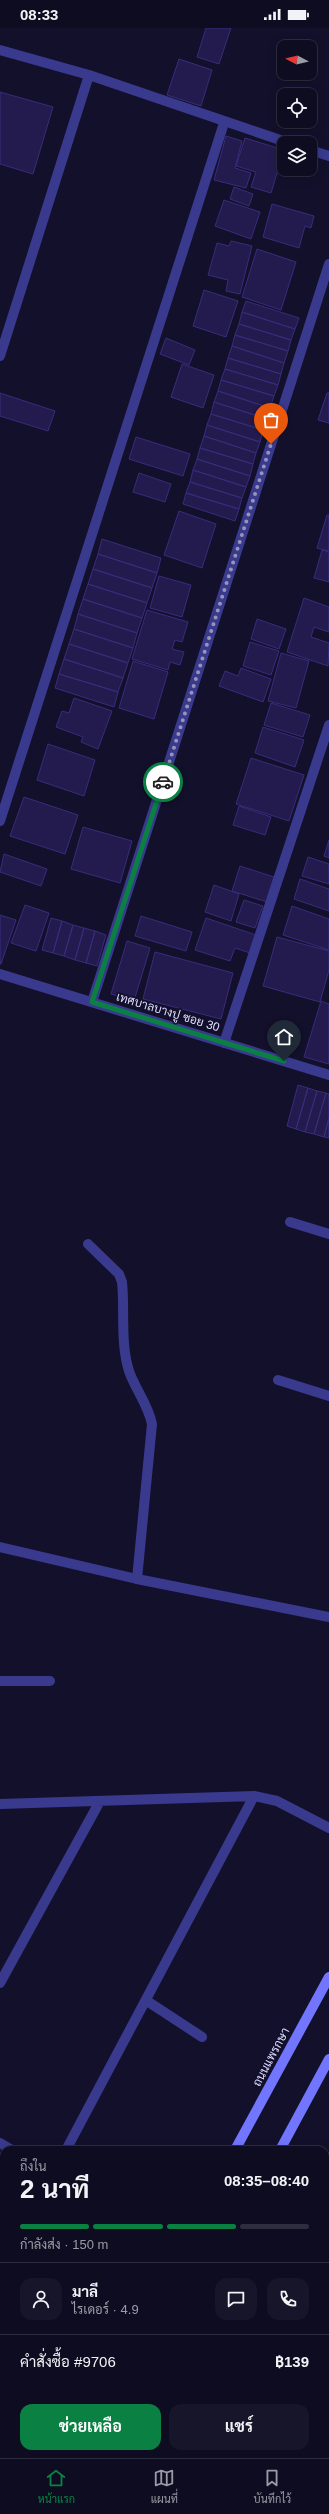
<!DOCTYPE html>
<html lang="th">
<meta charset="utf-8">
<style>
:root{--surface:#0e0c21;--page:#17152a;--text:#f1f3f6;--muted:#9b9ba5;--line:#2e2c3f;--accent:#0b8043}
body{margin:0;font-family:Arial,Sarabun,sans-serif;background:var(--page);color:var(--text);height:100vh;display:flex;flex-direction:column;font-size:15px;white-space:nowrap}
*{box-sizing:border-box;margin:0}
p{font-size:13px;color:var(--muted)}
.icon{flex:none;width:22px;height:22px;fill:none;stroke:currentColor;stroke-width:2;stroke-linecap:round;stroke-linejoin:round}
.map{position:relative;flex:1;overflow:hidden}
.details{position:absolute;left:0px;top:2118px;width:329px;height:312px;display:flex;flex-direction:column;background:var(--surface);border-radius:12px 12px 0 0;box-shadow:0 2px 10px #0003,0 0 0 1px var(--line)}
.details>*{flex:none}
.needle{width:26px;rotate:277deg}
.buttons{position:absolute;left:277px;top:12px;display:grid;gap:8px}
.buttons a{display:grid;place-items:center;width:40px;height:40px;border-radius:8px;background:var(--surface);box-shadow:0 2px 10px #0003,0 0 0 1px var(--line);font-size:20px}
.pin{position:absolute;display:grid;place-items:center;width:34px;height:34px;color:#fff;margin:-41px -17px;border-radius:50% 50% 50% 0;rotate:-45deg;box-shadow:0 0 4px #0007}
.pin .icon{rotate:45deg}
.courier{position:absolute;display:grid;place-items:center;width:40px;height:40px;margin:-20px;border:3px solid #0b8043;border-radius:50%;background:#fff;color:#222;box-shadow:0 1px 5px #0007}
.headline em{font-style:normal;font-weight:700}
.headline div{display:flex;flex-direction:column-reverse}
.headline{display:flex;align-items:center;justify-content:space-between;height:68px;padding:0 20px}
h1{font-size:26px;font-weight:700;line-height:30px}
.bar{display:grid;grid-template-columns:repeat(4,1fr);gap:6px 4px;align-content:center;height:48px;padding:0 20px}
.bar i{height:5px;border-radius:3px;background:var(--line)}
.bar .active{background:var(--accent)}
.bar p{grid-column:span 4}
.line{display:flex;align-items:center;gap:10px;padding:0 20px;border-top:1px solid var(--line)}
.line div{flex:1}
.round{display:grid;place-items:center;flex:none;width:42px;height:42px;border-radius:12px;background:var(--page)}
.button{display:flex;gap:8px;margin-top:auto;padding:8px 20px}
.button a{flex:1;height:46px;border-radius:12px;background:var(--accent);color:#fff;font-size:16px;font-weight:700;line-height:46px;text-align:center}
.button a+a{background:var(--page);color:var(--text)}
.status{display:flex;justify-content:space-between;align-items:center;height:28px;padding:0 20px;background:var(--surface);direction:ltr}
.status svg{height:11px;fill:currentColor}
.dock{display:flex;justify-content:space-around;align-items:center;height:56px;border-top:1px solid var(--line);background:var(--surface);font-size:11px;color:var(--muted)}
.dock a{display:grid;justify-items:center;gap:2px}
.dock .active{color:var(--accent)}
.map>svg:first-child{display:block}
.building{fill:#231b4e;stroke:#382c7c}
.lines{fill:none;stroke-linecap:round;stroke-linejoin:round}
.service{stroke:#393a8e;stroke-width:10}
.minor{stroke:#393a8e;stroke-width:10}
.secondary{stroke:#7276ff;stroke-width:10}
.done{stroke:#9794b5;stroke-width:4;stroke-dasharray:0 7.2}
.route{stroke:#0b8043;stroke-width:5}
.labels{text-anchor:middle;stroke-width:3.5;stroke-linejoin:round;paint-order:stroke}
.street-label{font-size:12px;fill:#dedbff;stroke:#13102c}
</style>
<div class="status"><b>08:33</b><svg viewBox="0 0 49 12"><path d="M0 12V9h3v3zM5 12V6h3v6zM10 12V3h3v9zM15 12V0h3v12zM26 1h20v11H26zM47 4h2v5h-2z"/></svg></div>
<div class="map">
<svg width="329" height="2430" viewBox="0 0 329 2430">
<rect width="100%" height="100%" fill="#13102c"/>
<path class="building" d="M206,0H231L219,36L197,29Z
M179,31L212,42L201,78L167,67Z
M0,64L53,79L33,146L0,136Z
M226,108L242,113L235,140L251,145L246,160L214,152Z
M245,110L284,122L271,165L251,159L256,144L236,138Z
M234,159L253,166L249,178L230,171Z
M224,172L260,184L251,211L215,198Z
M272,176L314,188L311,200L305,198L299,220L263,209Z
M231,213L252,218L240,266L226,263L228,252L208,247L217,215L229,218Z
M257,221L296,234L281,282L242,269Z
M204,262L238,273L226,309L193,298Z
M246,273L299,290L295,301L242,284Z
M242,284L295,301L291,312L239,296Z
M239,296L291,312L288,323L235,307Z
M235,307L288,323L284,335L232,318Z
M166,310L195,322L189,337L160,326Z
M232,318L284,335L281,346L228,330Z
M228,330L281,346L278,357L225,341Z
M182,336L214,347L203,380L171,369Z
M225,341L278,357L274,368L221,352Z
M221,352L274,368L270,380L218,363Z
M218,363L270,380L267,391L214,374Z
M0,365L55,383L48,403L0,388Z
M327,365H329V395L318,392Z
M214,374L267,391L263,402L211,386Z
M211,386L263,402L260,414L207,397Z
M207,397L260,414L256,425L204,408Z
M204,408L256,425L253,436L200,420Z
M136,409L190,426L183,448L129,431Z
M200,420L253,436L250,448L197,431Z
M197,431L250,448L246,459L193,442Z
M193,442L246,459L242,470L190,454Z
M139,445L171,456L165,474L133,464Z
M190,454L242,470L239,481L186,465Z
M186,465L239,481L235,493L183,476Z
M179,483L216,496L202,540L164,527Z
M327,487H329V523L317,520Z
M102,511L161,530L157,545L98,526Z
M322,522L329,524V554L314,550Z
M98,526L157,545L152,560L93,541Z
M93,541L152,560L147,575L88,556Z
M159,548L191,557L182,589L150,580Z
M88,556L147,575L142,590L83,571Z
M304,570L329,579V604L314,599L311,609L329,615L328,638L287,624Z
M83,571L142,590L137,605L78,586Z
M147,582L188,594L182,614L175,612L172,621L184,624L180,637L170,634L168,642L132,631Z
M78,586L137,605L133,620L74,601Z
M257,591L286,601L279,621L251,611Z
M74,601L133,620L128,635L69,616Z
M250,614L279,623L271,647L243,638Z
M69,616L128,635L123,650L64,631Z
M281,625L309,633L296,680L268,673Z
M64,631L123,650L118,664L59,646Z
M133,633L168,644L154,691L119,680Z
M241,640L271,651L263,674L219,658L225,643L238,648Z
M59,646L118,664L114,679L55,660Z
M74,670L112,683L98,721L81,714L83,709L56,699L62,683L69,685Z
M271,675L310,687L303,709L264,697Z
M263,699L304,712L295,739L255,725Z
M48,716L95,732L84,768L37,752Z
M251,730L304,747L289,793L236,776Z
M24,769L78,787L65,826L10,808Z
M239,778L271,789L265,807L233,797Z
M83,799L132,813L120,855L71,841Z
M329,812V830L324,828Z
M4,826L47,841L41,858L0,844Z
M308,829L329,836V856L302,848Z
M240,838L274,849L267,874L232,863Z
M300,851L329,861V883L294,871Z
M214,857L239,866L231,893L205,884Z
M244,872L263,878L255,900L236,894Z
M25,877L49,885L36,923L11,915Z
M292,878L329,891V922L283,907Z
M0,887L16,892L1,936H0Z
M141,888L192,904L186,923L135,908Z
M51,890L62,893L53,925L42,922Z
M206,890L256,907L250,925L235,920L230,933L195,922Z
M62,893L73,897L64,928L53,925Z
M73,897L84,900L75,932L64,928Z
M84,900L95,903L86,935L75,932Z
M95,903L106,907L97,938L86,935Z
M277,909L329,923V942L320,974L263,958Z
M127,913L150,920L134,973L111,966Z
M155,924L233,945L221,991L143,971Z
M321,973L329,976V1036L304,1029Z
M298,1057L308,1060L296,1101L287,1098Z
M308,1060L317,1063L305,1104L296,1101Z
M317,1063L326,1065L314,1106L305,1104Z
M326,1065L329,1066V1090L324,1109L314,1106Z
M329,1090V1110L324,1109Z"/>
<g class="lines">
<path class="service" d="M88,1216L119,1246L122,1254C125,1283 120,1314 129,1343C135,1361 148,1376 152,1396L137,1551"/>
<path class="minor" d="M0,22L89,47L289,115
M310,122L329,128
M0,328L89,47
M0,793L224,95
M0,946L329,1047
M92,974L329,236
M224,1015L329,697
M290,1194L329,1206
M278,1352L329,1368
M0,1519L137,1551L329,1589
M0,1653H50
M0,1776L254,1768L277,1773L329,1800
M0,1955L100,1773
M147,1973L202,2009
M0,2115L12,2122
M66,2122L254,1768
M325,2217L329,2219
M325,2424L329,2426"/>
<path class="secondary" d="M235,2122L329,1949
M280,2122L329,2031
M69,2430L71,2426
M115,2430L118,2426"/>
</g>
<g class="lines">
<path class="done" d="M163,754L271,416"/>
<path class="route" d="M163,754L92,974L284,1033"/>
</g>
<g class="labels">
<g class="street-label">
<text transform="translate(168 984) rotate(17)" y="4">เทศบาลบางปู ซอย 30</text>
<text transform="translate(271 2029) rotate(-62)" y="4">ถนนแพรกษา</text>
</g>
</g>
</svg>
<div class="buttons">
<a><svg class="needle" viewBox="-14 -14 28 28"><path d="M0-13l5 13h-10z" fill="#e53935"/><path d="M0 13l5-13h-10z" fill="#9b9ba5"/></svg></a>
<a><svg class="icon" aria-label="locate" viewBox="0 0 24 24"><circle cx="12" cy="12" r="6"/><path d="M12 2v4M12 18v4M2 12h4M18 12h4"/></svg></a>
<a><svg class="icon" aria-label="layers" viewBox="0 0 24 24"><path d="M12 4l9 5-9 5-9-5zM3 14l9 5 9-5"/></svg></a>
</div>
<div class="pin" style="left:271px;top:416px;background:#ea580c"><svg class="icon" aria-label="bag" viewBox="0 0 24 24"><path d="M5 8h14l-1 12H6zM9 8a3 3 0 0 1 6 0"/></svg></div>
<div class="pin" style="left:284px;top:1033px;background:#1f2937"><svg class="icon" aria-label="home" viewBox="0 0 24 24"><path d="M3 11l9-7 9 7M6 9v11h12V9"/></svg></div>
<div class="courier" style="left:163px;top:754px"><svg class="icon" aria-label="car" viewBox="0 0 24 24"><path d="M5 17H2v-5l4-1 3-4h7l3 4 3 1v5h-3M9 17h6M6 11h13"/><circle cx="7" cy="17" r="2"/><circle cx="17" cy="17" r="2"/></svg></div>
<section class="details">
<div class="headline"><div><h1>2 นาที</h1><p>ถึงใน</p></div><em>08:35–08:40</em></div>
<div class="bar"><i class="active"></i><i class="active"></i><i class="active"></i><i></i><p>กำลังส่ง · 150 m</p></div>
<div class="line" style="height:72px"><a class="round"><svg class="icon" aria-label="person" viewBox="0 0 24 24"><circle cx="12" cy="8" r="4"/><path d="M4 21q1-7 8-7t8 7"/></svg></a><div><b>มาลี</b><p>ไรเดอร์ · 4.9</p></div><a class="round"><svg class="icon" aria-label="chat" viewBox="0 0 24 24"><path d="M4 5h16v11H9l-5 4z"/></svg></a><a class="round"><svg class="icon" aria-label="phone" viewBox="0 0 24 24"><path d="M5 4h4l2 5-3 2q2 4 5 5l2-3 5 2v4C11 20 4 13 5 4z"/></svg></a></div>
<div class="line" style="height:52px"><div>คำสั่งซื้อ #9706</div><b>฿139</b></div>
<div class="button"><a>ช่วยเหลือ</a><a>แชร์</a></div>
</section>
</div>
<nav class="dock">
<a class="active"><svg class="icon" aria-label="home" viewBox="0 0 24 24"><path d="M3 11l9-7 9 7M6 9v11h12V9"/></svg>หน้าแรก</a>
<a><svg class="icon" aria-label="map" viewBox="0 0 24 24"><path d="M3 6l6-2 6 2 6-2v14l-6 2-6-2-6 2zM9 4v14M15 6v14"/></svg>แผนที่</a>
<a><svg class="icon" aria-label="saved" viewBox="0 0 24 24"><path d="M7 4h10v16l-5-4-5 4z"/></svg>บันทึกไว้</a>
</nav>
